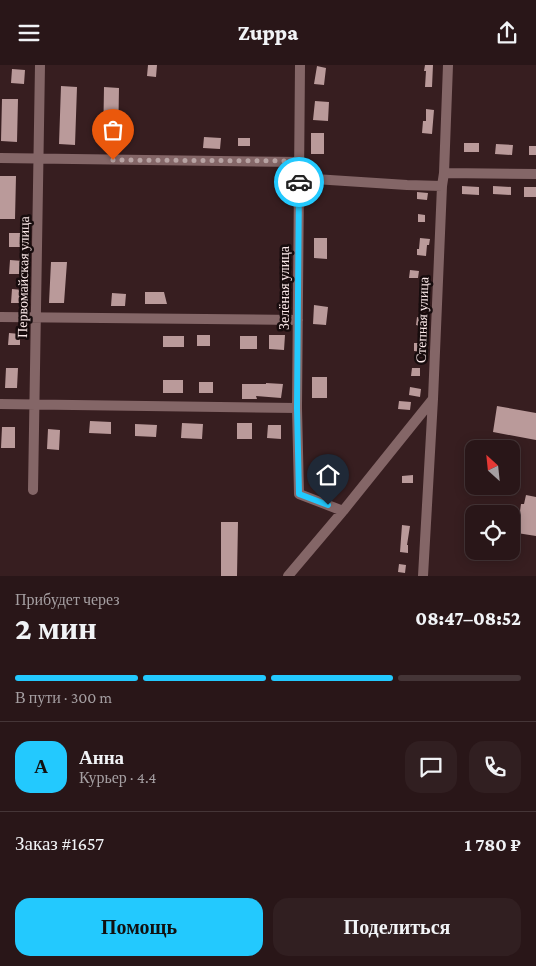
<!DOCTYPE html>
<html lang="ru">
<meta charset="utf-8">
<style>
:root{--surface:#291618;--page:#311f21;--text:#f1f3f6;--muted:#a59fa2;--line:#453537;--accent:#23c9fe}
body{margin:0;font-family:"Crimson Pro",serif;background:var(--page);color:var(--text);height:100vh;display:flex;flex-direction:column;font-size:19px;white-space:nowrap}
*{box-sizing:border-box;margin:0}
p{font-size:16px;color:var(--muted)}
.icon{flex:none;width:28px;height:28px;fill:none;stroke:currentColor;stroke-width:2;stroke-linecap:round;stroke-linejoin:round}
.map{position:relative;height:511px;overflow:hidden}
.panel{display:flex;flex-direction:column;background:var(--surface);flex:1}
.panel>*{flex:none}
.needle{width:32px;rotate:333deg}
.tools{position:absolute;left:465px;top:375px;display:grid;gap:10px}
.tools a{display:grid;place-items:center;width:55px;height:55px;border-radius:10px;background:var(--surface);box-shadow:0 2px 12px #0003,0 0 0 1px var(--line);font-size:25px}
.pin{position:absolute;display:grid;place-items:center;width:42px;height:42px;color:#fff;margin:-51px -21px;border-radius:50% 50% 50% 0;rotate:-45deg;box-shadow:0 0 5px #0007}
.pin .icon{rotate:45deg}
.courier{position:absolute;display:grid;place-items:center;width:50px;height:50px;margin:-25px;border:4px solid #23c9fe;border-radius:50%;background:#fff;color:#222;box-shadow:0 1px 6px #0007}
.summary em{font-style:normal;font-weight:800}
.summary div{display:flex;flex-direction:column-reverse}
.summary{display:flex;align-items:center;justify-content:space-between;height:85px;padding:0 15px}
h1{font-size:32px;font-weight:800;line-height:38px}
.bar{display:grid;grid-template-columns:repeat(4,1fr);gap:8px 5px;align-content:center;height:60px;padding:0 15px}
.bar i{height:6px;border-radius:4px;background:var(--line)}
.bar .active{background:var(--accent)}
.bar p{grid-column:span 4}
.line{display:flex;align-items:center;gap:12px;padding:0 15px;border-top:1px solid var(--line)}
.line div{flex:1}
.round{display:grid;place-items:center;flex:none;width:52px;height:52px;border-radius:15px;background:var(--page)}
.action{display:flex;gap:10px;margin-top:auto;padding:10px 15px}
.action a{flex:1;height:58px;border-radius:15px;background:var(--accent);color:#111;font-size:20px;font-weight:800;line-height:58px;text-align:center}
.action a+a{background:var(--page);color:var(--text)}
header{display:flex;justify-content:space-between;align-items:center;height:65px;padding:0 15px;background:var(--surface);font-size:22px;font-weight:800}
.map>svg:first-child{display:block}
.building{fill:#ba9a9a}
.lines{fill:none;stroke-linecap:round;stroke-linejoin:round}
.minor{stroke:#846667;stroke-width:10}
.done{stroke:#b7a3a3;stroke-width:5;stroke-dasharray:0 9}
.route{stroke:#23c9fe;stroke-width:6}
.labels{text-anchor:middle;stroke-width:5;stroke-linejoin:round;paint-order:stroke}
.street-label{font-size:14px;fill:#fceaea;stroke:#170c0d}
</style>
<header><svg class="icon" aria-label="menu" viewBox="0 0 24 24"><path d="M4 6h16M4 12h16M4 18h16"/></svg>Zuppa<svg class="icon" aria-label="share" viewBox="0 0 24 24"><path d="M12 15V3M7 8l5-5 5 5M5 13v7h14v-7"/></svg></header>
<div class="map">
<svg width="536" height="511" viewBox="0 0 536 511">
<rect width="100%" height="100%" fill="#371e20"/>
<path class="building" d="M148,0H157L156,12L147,11Z
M425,0H433L432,22H425L426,6H424Z
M317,1L326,3L324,20L314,19Z
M12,4L25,5L24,19L11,18Z
M61,21L77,22L75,80L59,79Z
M104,22L119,23L118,81H103Z
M2,34H18L17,77L1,76Z
M315,36L329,37L328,56L313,55Z
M426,44L434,45L432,69L422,68L423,56H426Z
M311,68H324V89H311Z
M204,72L221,73L220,84L203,83Z
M238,73H250V81H238Z
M464,78H479V87H464Z
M496,79L513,80L512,90L495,89Z
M529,81H536V90H529Z
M0,111H16L15,154H0Z
M462,121L479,122V130L462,129Z
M493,121L511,122V130L493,129Z
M524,122H536V132H524Z
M417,127L428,128L427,135L417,134Z
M418,149L425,150V157H418Z
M9,168H22L21,182H9Z
M314,173H327V194L314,193Z
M420,173L430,174L429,180H427L426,191L417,190V184H419Z
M10,195L23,196L22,209H9Z
M51,197H67L64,238H49Z
M410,205L419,206L418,213H409Z
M12,224L23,225V238H11Z
M145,227H164L167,239H145Z
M112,228L126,229L125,241H111Z
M314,240L328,242L326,260L313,259Z
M417,252L426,254L425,262L416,260Z
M9,268L20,269V280H8Z
M197,270H210V281H197Z
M269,270H285L284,285L269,284Z
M163,271H184V282H163Z
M240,271H257V284H240Z
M414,278H426L425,287L414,286Z
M6,303H18L17,323H5Z
M412,303H420V311H411Z
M312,312H327V333H312Z
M163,315H183V328H163Z
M199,317H213V328H199Z
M266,318L283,319L281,333L256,331L257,334H242V319H266Z
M410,322L421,324L420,332L409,330Z
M399,336L411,337L410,345L398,344Z
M497,341L536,348V375L493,367Z
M90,356L111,357V369L89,368Z
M182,358L203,359L202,374L181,373Z
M237,358H252V374H237Z
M135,359L157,360L156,372L135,371Z
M268,360H281V374L267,373Z
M2,362H15V383H1Z
M48,364L60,365L59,385L47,384Z
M413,410V418H402V411Z
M526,430L536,432V471L517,468L521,439H524Z
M221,457H238L237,511H221Z
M402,460L410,461L407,480H408V488L400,487Z
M399,499L406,500L405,508L398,507Z"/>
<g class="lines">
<path class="minor" d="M300,0L297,343L299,429L343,446
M0,93L300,97
M444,108L536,109
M299,113L407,120L442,121
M0,252L298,255
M0,339L297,343
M33,425L40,0
M288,511L343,446L433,334
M423,511L433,334L442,121L444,108L448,0"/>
</g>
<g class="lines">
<path class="done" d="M113,95L300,96L299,117"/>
<path class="route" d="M299,117L297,343L299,429L328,440"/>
</g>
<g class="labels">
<g class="street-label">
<text transform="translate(23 212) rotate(-89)" y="5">Первомайская улица</text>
<text transform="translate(284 223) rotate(-90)" y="5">Зелёная улица</text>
<text transform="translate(422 255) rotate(-88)" y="5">Степная улица</text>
</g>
</g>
</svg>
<div class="tools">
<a><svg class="needle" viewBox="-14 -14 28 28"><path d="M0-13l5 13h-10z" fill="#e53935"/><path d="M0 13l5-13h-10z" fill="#a59fa2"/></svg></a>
<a><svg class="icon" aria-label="locate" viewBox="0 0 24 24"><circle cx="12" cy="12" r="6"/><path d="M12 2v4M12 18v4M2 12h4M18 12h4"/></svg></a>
</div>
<div class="pin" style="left:113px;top:95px;background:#ea580c"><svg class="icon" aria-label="bag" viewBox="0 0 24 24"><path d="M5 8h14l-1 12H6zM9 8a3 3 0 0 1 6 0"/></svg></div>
<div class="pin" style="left:328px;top:440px;background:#1f2937"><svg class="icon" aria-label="home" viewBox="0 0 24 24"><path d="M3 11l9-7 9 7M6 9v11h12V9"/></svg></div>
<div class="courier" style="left:299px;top:117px"><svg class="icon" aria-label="car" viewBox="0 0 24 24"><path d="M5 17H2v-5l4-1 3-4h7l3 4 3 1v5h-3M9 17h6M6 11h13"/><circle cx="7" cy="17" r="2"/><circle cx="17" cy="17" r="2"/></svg></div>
</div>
<section class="panel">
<div class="summary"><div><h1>2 мин</h1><p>Прибудет через</p></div><em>08:47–08:52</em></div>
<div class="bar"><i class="active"></i><i class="active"></i><i class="active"></i><i></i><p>В пути · 300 m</p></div>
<div class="line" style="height:90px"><b class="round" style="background:var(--accent);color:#111">А</b><div><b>Анна</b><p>Курьер · 4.4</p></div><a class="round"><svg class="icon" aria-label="chat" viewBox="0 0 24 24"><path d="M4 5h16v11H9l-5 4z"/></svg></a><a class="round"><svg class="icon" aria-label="phone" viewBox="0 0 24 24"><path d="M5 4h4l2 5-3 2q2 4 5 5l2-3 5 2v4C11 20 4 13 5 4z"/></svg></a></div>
<div class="line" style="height:65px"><div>Заказ #1657</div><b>1 780 ₽</b></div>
<div class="action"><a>Помощь</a><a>Поделиться</a></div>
</section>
